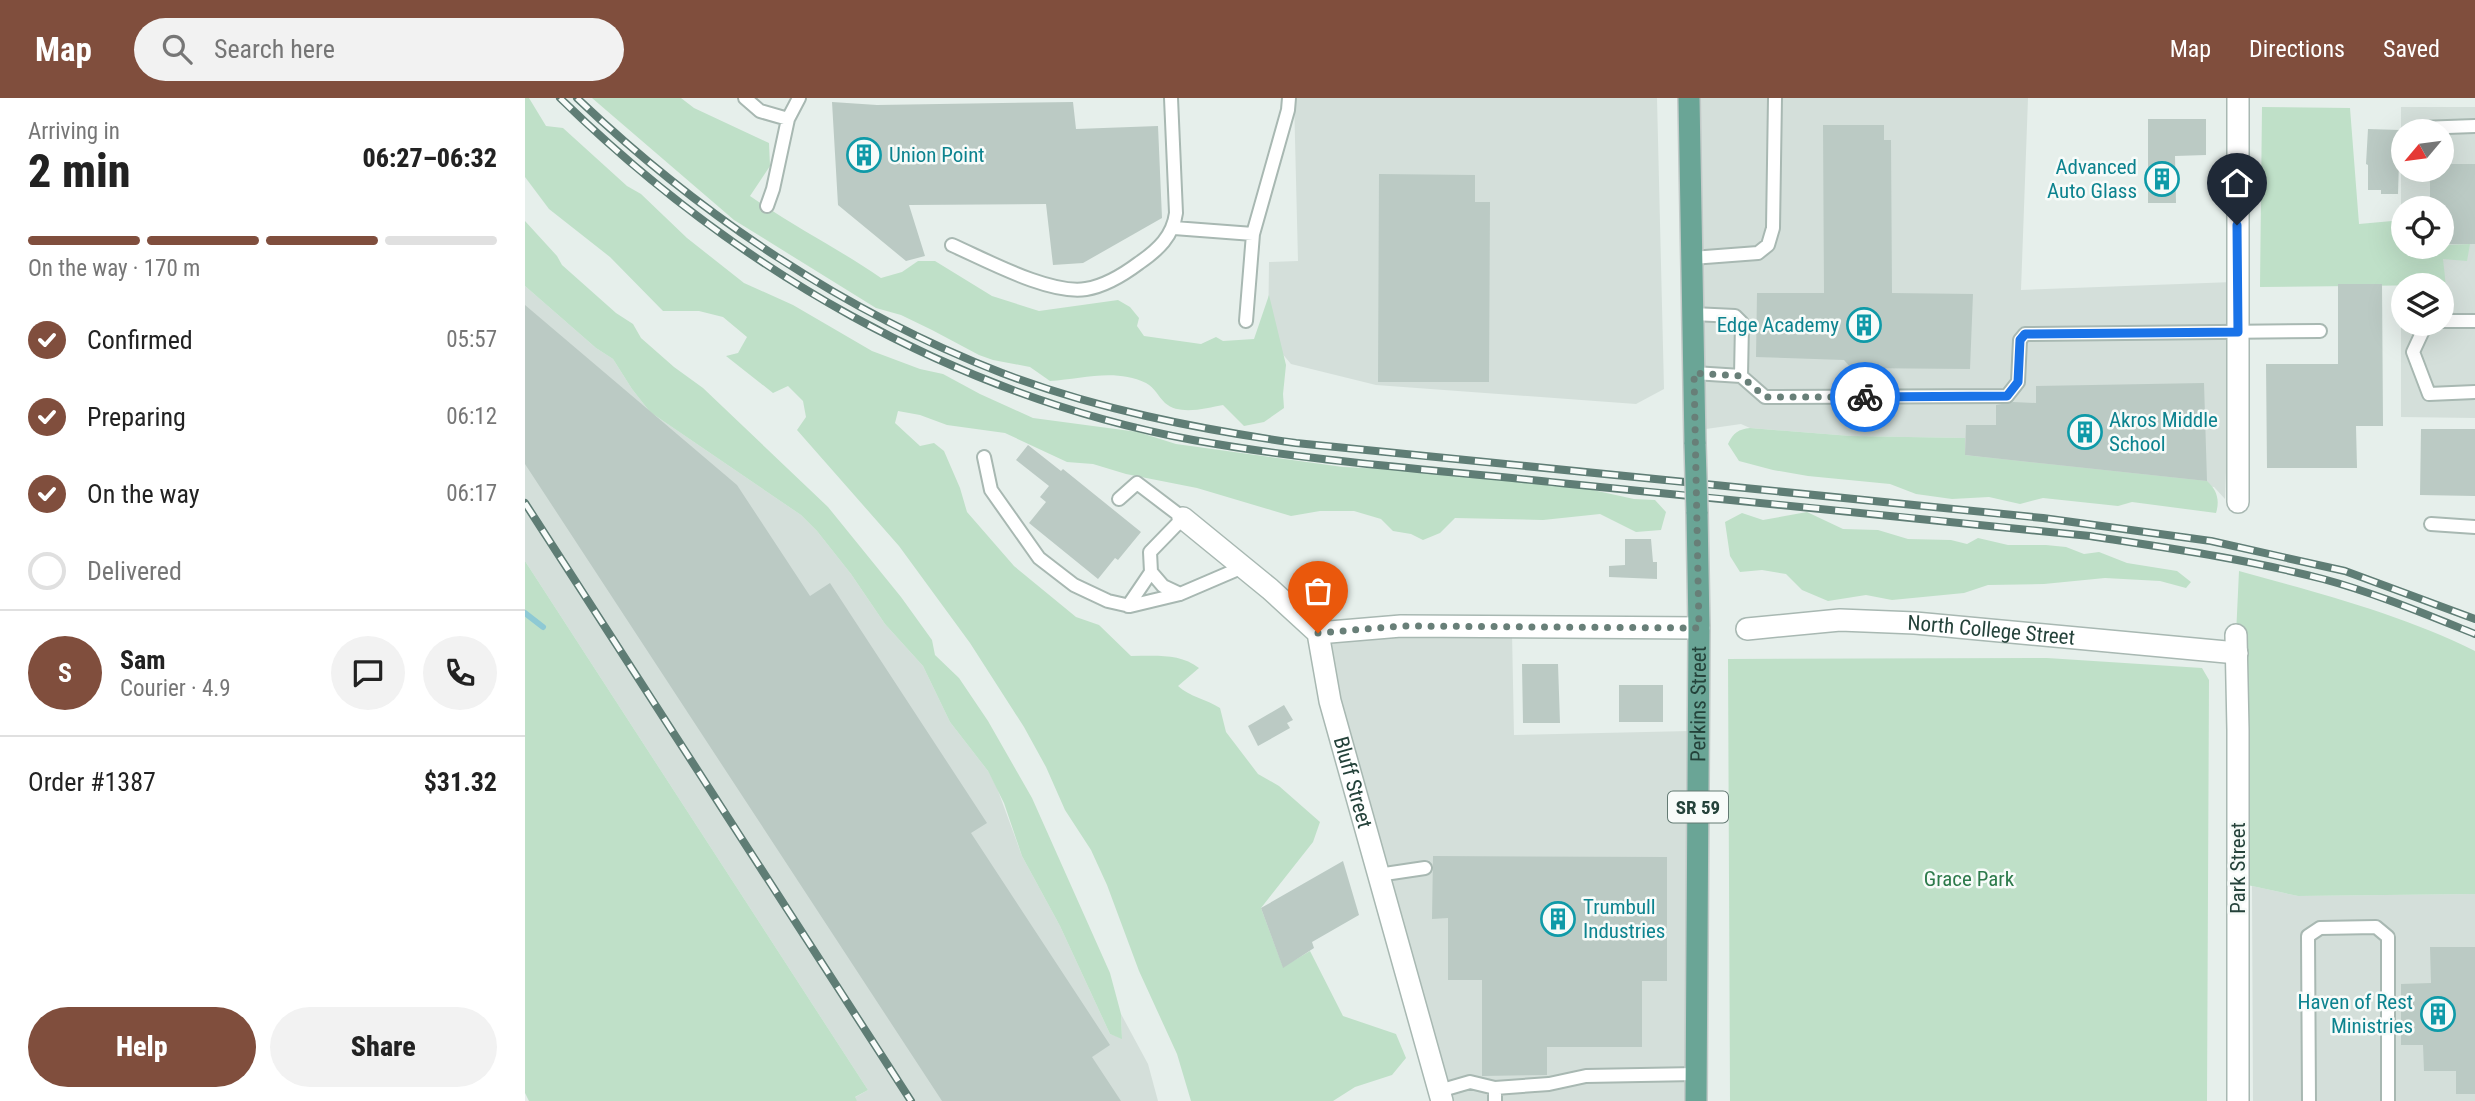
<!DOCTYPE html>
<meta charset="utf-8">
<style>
:root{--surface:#fff;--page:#f2f2f2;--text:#222;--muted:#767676;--line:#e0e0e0;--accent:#804e3d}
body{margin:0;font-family:"Roboto Condensed",sans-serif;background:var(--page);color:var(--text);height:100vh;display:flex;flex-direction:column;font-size:26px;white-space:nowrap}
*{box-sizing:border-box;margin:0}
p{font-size:23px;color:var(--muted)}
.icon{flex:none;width:38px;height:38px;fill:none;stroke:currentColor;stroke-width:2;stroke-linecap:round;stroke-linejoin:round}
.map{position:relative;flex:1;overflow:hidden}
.drawer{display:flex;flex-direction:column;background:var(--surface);width:525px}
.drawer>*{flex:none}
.needle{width:46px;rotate:241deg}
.tools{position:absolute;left:1866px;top:21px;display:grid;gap:14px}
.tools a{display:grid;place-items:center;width:63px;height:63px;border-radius:50%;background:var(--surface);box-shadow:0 7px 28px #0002;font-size:35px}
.pin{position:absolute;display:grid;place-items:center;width:60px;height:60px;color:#fff;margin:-72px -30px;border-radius:50% 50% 50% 0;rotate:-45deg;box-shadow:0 0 7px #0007}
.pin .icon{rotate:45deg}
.courier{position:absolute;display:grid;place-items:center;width:70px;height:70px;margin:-35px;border:5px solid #1a73e8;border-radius:50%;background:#fff;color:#222;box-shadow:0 2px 9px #0007}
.summary em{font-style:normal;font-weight:800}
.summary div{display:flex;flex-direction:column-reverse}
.summary{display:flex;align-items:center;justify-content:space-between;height:119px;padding:0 28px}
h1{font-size:46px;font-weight:800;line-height:52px}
.bar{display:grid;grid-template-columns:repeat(4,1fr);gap:10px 7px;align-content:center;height:84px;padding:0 28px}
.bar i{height:9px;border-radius:5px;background:var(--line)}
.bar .selected{background:var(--accent)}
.bar p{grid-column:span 4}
.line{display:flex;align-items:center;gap:18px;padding:0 28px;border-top:2px solid var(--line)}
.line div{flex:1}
.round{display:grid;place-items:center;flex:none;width:74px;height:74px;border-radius:37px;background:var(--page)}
ol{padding:0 28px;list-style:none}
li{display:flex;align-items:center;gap:21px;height:77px}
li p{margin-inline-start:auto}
li .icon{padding:7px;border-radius:50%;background:var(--accent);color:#fff;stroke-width:4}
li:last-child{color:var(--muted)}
li i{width:38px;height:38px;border:4px solid var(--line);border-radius:50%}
.button{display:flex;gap:14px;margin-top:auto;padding:14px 28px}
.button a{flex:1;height:80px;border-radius:42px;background:var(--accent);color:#fff;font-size:28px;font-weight:800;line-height:80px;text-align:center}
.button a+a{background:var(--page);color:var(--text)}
header{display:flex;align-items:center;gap:42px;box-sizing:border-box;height:98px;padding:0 35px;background:var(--accent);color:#fff}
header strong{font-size:33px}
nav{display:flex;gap:38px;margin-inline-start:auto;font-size:24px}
.search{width:490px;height:63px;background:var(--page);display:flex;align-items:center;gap:18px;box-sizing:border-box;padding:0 24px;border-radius:38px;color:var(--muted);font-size:26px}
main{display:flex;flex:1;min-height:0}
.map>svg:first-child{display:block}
.built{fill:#d4dfda;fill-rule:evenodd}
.green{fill:#bfe0c8}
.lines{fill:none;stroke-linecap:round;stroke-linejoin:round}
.stream{stroke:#8ec9d4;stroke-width:6}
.building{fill:#bbcac4}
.service-casing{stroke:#a8b8b2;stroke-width:16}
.minor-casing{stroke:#a8b8b2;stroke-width:24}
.primary-casing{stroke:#c2cac8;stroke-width:24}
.service{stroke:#fff;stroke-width:12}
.minor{stroke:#fff;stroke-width:21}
.primary{stroke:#6aa596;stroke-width:21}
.rail-casing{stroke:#5f7d75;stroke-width:8}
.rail{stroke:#f7fbf9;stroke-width:5;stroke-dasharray:16;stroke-linecap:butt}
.primary-bridge-casing{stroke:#c2cac8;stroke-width:24;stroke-linecap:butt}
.primary-bridge{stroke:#6aa596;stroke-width:21}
.done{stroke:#687f78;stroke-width:7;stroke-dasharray:0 12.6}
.route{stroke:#1a73e8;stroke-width:9}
.labels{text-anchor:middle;stroke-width:5;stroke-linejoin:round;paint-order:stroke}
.shield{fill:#f7fbf9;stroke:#637a73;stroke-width:2}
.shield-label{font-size:19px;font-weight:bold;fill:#24423a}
.culture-label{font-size:21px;fill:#0d838f;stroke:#f7fbf9;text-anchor:start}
.street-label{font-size:21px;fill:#24423a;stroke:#f7fbf9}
.park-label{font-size:21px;fill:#2d7a4b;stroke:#f7fbf9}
</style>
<header>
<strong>Map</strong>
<div class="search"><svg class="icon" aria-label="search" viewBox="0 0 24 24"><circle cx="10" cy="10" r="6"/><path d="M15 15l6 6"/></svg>Search here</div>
<nav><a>Map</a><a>Directions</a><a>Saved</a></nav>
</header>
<main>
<section class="drawer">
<div class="summary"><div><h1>2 min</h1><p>Arriving in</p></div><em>06:27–06:32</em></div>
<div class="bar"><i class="selected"></i><i class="selected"></i><i class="selected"></i><i></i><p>On the way · 170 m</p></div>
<ol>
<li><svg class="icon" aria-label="check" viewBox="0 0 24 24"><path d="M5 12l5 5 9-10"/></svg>Confirmed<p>05:57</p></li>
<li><svg class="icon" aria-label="check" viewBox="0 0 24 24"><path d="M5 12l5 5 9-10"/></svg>Preparing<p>06:12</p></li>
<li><svg class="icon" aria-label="check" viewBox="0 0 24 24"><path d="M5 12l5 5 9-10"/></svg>On the way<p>06:17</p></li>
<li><i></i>Delivered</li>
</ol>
<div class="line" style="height:126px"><b class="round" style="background:var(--accent);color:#fff">S</b><div><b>Sam</b><p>Courier · 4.9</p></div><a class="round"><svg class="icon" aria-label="chat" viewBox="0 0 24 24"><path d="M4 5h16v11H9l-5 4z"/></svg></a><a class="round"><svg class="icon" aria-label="phone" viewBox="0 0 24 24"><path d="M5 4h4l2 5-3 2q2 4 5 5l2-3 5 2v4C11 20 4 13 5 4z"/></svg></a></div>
<div class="line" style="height:91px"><div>Order #1387</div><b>$31.32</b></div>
<div class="button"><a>Help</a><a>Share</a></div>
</section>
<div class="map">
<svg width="1950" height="1003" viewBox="0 0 1950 1003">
<rect width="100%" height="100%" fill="#e6efeb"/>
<path class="built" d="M769,0H1132L1139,291L1111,306L851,287L766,266L743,239L744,164L773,163Z
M1170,0H1503L1496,192L1708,184L1700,401L1689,389L1440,357V340L1326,338L1225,330L1216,326L1181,331Z
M1876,9H1950V320L1876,319ZM1878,33H1916V72H1878ZM1878,110H1916V149H1878ZM1878,187H1916V226H1878Z
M0,188L71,250L88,261L107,291L125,314L276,417L292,433L326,476L360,526L398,568L425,624L463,673L472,690L497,758L535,828L585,936L597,940L596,916L623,966L633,1003H332L329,1000L343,992L0,463Z
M987,534L989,637L1165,633L1162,1003H924L800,542Z
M1727,788L1773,798L1950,796V1003H1728Z"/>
<path class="green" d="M0,0H4L21,28L38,30L102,88L116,96L162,140L219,185L268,207L347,253L395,271L418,276L455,296L508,320L613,334L651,346L818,369L927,374L970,381L1054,389L1109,401L1130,402L1141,414L1136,432L1111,434L1075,416L1018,422L930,420L915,435L898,442L886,436L868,433L856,421L829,413H795L766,418L672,390L601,376L568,366L542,364L480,335L422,327L395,317L373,313L370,325L395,348L409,345L419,353L435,390L442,414L489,468L551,519L574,527L606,558C630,558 655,555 674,570L653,588C665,599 681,601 695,610L701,634L733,676L754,688L795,724L788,744L736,810L758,869L785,853L818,918L871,936L881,960L867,977L830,989L808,1003H666L652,956L614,873L582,787L566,752L540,712L521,669L499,629L445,545L374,448L272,332L281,319L278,303L263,288L248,295L201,258L213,255L222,239L198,219L174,213H138L85,159L24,111L0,79Z
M67,0H156L169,10L244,45L245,68L225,98C268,128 314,151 356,180L377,174L393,163H410L467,198L514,213L593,202L605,209L614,220L612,228L619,238L676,246L691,239L698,243L729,241L744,197L761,267L758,296L759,310L739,324L719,328L698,307C681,310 655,318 640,305C633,298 630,290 621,285C590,270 557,281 525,283L505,269L468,262L454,257L407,232L376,217L351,210L209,122Z
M1737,9L1825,10L1834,126L1878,122V149L1945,146L1942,163L1918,161L1921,189L1916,187L1735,189Z
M0,123L32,158L37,167L91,215L108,226L116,240L149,269L178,290L303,409L376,499L407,542L410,557L434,580L463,623L507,700L585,875L596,916L597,941L585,936L535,828L497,758L479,705L463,673L425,624L398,568L360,526L326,476L292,433L276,417L125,314L107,291L88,261L71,250L0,188Z
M1225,330L1326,338L1440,340V357L1682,383C1692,392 1695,402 1691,415L1607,404L1593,408L1518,400L1495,406L1464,399L1427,401L1391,396L1365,386L1283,378L1248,372L1214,363L1203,346C1208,335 1214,331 1225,330Z
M1282,414L1318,431L1353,432L1383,441L1426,442L1442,446L1453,440L1483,447H1521L1541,449L1559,456L1574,454L1602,465L1652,473L1666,484L1661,490L1635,483L1580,480L1519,486L1463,487L1439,495L1367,502L1341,497L1303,503L1277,492L1261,476L1237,472L1215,474L1205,458L1200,424L1217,415L1238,422Z
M0,463L343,992L330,999L332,1003H4L0,995Z
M1714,473C1793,495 1876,516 1950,553V796L1773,798L1713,785L1711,537Z
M1522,560L1677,570L1684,582L1682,1003H1205L1203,561Z"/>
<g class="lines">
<path class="stream" d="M0,515L18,529"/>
</g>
<path class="building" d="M307,4L352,7L548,4L551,31L633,28L637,120L558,165L528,167L521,106L384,107L400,158L381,163L313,107Z
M1623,21H1681V57L1650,58L1651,105H1623Z
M1298,27H1359V42H1366L1367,195L1448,196L1445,271L1326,270L1319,262L1231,259L1232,195H1299Z
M1843,31L1875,32L1873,96H1856V92H1843V67L1841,66Z
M1916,66H1950V146H1916V110H1905V72H1916Z
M854,76L950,77V104H965L964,284H853Z
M1813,186H1857L1858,328H1831L1832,370H1742L1741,266H1813Z
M0,207L212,387L285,498L305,485L462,725L446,735L585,947L567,959L596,1003H417L0,366Z
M1679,285L1682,383L1440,357L1441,327H1471V307L1488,304L1511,305V288Z
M1896,331H1950V398L1895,397Z
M503,347L536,373L538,371L616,434L593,462L590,460L573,481L504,425L521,404L515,399L524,388L491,362Z
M1100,441H1126L1128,464H1132V481L1084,479V468L1100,467Z
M997,566H1033L1035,625H998Z
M1094,587H1138V624H1094Z
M759,607L768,622L762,625L765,630L733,648L723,628Z
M908,758L1142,759V883H1117V949H1022V977L957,978V882H923V820L907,821Z
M818,763L834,817L787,844L789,850L758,870L736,810Z
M1905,849H1950V996H1931V973H1899L1898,947H1876V886L1906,885Z"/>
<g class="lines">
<g class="service-casing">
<path id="service" d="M220,0L235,13L263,21
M1895,30L1950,28
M242,108L248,91L263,21L274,0
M649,130L728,136
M427,147C461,162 525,197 561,191C580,188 598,177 614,165C633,152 648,138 651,115L646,0
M1167,160L1233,155L1243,147L1248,130L1250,0
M1168,216L1210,218L1217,225L1216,278
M721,223L728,136L763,12L764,0
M1916,223H1950
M1901,226L1888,254L1904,296L1950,294
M1169,275L1216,278L1240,299L1482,298L1493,284L1495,242L1500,236L1795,233
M459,359L466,392L514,460L549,487L583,503L605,508L655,496L718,469
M594,401L612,385L658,420L625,454L626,474L603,508
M1906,426L1950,429
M626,474L638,488L655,496
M853,777L900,770
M914,993L945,984L970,990
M970,1003V990L1024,986L1061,978L1171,976
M1784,1003L1783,838L1795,830L1851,829L1863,839V1003"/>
</g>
<g class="minor-casing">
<g id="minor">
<path d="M1713,404V0"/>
<path id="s1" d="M658,420L745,491L793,535L805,603L917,1003"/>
<path id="s2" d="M1222,531L1315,522L1390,525L1712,555"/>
<path d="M793,535L876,528L1174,530"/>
<path d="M1711,537L1713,632V1003"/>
</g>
</g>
<g class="primary-casing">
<g id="primary">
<path d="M1164,0L1170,346"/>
<path id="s3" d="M1171,1003L1174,530L1172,414"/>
</g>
</g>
<use href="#service" class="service"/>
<use href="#minor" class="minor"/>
<use href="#primary" class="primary"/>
<g class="rail-casing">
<path id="rail" d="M35,0C209,170 427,297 668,342C789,364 913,372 1035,385C1211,402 1388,420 1565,438C1643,450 1721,461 1798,481C1850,495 1900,516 1950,536
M52,0C175,117 319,214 477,275C572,311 672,331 771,345L1518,420L1686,443L1820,473L1950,521
M0,405L386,1003"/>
</g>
<use href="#rail" class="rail"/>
<g class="primary-bridge-casing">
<path id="primary-bridge" d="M1170,346L1172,414"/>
</g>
<use href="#primary-bridge" class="primary-bridge"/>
</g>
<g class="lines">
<path class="done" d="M793,535L876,528L1174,530L1169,275L1216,278L1240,299H1340"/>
<path class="route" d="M1340,299L1482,298L1493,284L1495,242L1500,236L1713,234L1712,127"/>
</g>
<defs>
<g id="building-ring" transform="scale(1.75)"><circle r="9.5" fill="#f7fbf9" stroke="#0f9aa8" stroke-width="1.5"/><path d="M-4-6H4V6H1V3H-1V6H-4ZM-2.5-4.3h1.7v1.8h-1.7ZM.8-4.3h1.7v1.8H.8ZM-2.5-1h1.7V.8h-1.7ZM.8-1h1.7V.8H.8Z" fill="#0f9aa8"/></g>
</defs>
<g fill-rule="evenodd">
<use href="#building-ring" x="339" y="57"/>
<use href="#building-ring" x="1637" y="81"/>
<use href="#building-ring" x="1339" y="227"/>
<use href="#building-ring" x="1560" y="334"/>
<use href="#building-ring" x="1033" y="821"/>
<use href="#building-ring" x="1913" y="916"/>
</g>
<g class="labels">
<rect class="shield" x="1143" y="693.5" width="60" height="31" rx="5"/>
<g class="shield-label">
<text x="1173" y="716">SR 59</text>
</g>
<g class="culture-label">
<text x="364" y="64">Union Point</text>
<text x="1612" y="76" text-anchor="end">Advanced<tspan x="1612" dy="24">Auto Glass</tspan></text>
<text x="1314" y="234" text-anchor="end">Edge Academy</text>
<text x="1584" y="329">Akros Middle<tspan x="1584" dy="24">School</tspan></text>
<text x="1058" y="816">Trumbull<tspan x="1058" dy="24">Industries</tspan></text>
<text x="1888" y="911" text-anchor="end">Haven of Rest<tspan x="1888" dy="24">Ministries</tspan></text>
</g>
<g class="street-label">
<text dy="7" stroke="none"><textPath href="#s2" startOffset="245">North College Street</textPath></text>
<text dy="7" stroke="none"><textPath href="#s3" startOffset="397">Perkins Street</textPath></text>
<text dy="7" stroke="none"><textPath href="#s1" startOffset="331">Bluff Street</textPath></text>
<text transform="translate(1713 770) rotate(-90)" y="7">Park Street</text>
</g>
<g class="park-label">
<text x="1444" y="788">Grace Park</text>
</g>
</g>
</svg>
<div class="tools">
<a><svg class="needle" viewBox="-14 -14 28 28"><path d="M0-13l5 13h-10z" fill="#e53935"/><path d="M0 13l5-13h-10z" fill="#767676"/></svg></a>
<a><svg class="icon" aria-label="locate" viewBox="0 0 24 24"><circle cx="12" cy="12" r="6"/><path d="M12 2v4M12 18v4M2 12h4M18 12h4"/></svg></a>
<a><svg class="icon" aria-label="layers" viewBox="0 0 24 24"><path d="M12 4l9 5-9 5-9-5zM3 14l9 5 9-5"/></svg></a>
</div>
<div class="pin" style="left:793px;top:535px;background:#ea580c"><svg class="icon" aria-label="bag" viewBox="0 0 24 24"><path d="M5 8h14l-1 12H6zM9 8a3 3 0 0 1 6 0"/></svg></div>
<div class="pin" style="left:1712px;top:127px;background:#1f2937"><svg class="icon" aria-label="home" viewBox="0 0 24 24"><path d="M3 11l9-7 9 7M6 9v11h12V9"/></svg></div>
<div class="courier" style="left:1340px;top:299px"><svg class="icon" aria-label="bike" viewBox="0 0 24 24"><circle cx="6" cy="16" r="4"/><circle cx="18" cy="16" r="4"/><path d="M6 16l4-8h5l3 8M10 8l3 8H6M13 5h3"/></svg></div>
</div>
</main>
